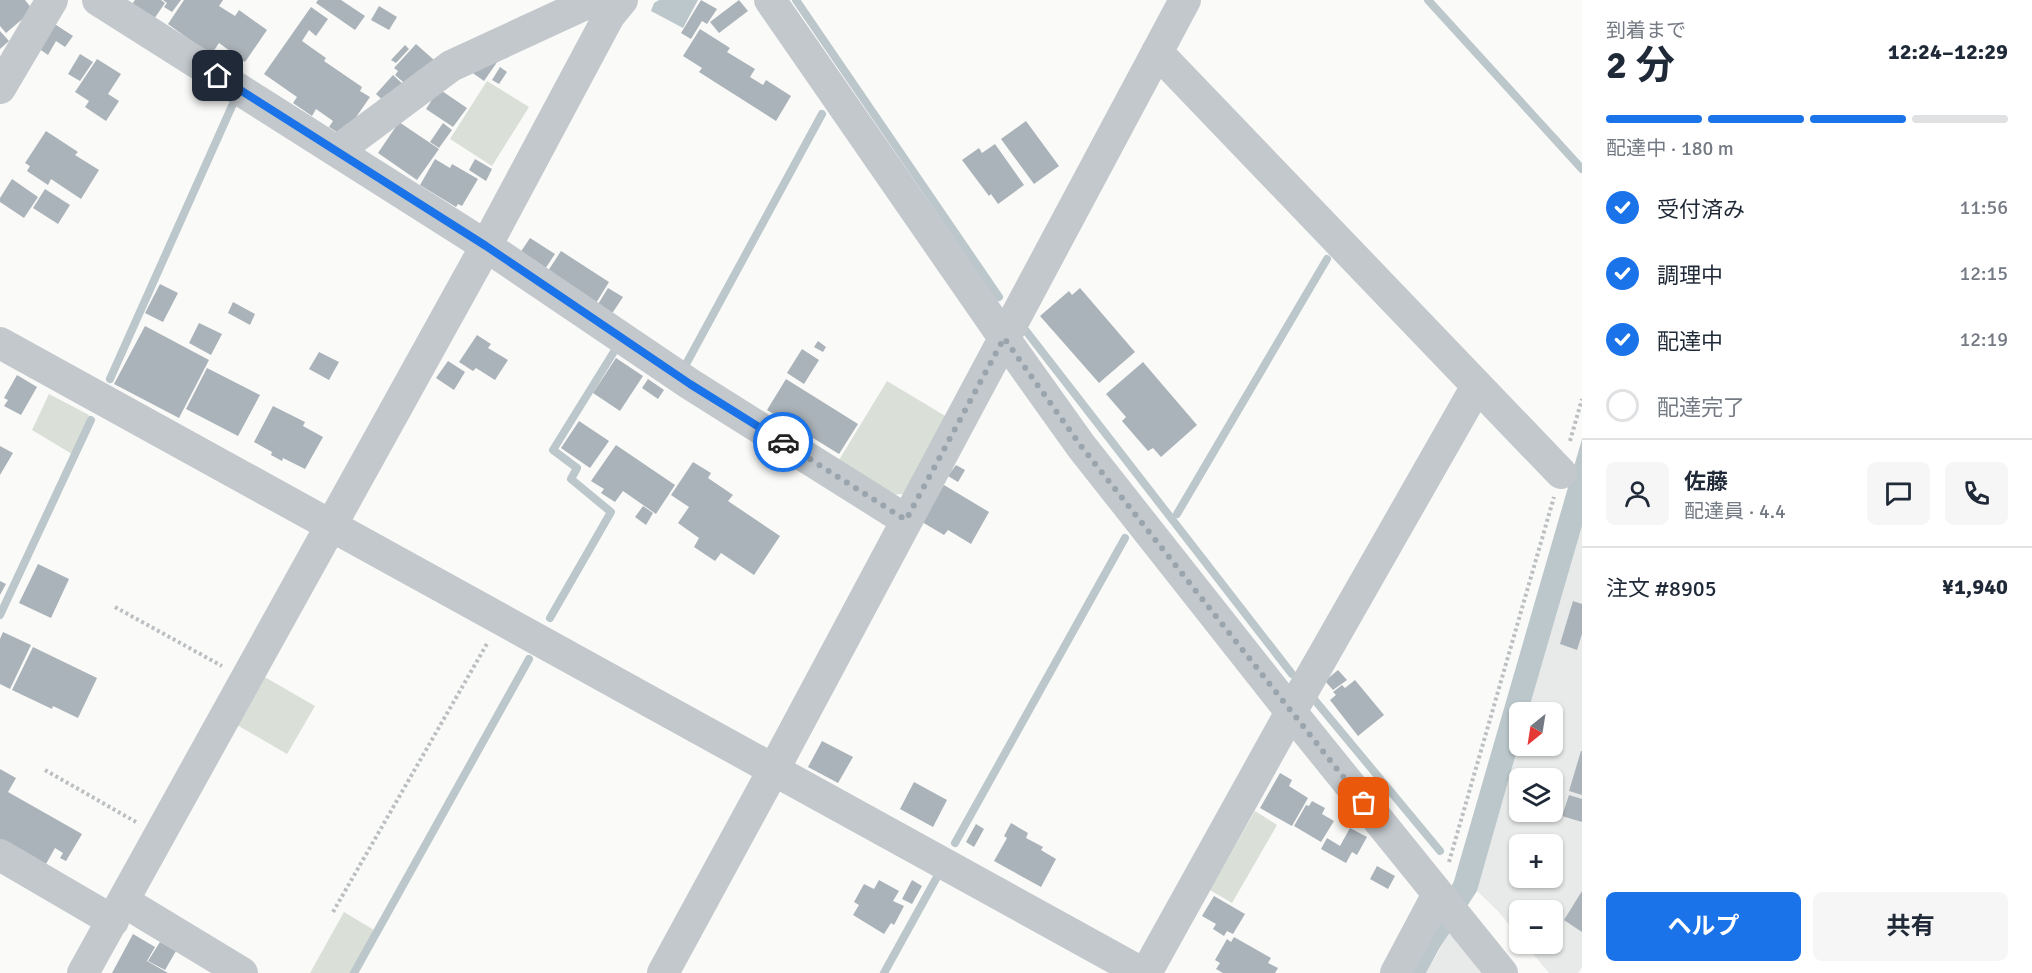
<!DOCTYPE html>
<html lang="ja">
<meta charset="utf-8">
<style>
:root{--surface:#fff;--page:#f6f6f7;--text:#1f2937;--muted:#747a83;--line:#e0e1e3;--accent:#1a73e8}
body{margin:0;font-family:Signika,"Noto Sans JP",sans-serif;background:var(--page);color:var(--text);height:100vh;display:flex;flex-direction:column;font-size:22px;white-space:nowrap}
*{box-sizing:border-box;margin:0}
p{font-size:20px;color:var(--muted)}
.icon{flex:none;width:33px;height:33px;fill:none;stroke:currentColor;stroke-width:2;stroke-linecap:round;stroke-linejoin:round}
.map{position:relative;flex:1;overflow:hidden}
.sheet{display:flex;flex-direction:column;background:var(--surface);width:450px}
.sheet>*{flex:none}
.needle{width:39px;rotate:210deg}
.controls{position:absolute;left:1509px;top:702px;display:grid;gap:12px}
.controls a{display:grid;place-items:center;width:54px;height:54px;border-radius:9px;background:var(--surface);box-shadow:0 2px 4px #0004;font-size:30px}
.pin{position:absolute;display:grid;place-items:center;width:51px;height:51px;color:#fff;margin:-26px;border-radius:12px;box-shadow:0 3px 9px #0006}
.courier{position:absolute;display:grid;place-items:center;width:60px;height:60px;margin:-30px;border:4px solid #1a73e8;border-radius:50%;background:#fff;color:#222;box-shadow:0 2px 8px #0007}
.head em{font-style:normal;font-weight:700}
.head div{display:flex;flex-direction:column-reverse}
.head{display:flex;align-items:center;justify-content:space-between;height:102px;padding:0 24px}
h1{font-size:39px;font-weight:700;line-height:45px}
.bar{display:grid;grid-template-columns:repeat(4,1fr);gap:9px 6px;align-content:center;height:72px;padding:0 24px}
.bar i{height:8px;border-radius:4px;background:var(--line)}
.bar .current{background:var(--accent)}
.bar p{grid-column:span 4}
.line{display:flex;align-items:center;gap:15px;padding:0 24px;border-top:2px solid var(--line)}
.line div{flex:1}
.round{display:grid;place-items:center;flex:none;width:63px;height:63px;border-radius:9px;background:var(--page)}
ol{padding:0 24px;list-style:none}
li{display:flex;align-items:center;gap:18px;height:66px}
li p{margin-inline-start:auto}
li .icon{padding:6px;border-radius:50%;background:var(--accent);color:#fff;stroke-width:4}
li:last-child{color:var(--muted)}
li i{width:33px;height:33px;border:3px solid var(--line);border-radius:50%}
.action{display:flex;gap:12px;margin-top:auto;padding:12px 24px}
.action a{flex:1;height:69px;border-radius:9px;background:var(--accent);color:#fff;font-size:24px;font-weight:700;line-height:69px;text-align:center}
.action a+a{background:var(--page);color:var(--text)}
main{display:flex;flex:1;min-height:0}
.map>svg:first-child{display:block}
.built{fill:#e8e9e9;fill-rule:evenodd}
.green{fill:#dadfd7}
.water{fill:#bbc7cb}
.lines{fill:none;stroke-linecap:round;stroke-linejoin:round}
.stream{stroke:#bbc7cb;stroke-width:8}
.building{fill:#aab3b9}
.path{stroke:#bbbfc2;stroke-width:4;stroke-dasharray:3 3;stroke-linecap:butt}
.minor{stroke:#c3c8cc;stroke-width:32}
.done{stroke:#99a4ac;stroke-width:6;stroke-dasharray:0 10.8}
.route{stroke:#1a73e8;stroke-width:8}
</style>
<main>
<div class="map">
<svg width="1582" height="973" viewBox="0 0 1582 973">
<rect width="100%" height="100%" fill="#fafaf8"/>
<path class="built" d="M1582,526V967L1578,973H1549L1525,944H1552V910H1520L1519,937L1498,911L1477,891L1519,743L1520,746H1552V712H1528ZM1520,778H1552V812H1520ZM1520,844H1552V878H1520Z
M1451,930L1481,973H1426Z"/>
<path class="green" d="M487,81L529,107L492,166L450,139Z
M887,381L947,417L904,494L887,495L836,465Z
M49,394L89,415L72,454L32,430Z
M263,676L315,706L287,754L237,725Z
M1255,811L1277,825L1232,903L1210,890Z
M344,912L379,933L357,973H310Z"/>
<path class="water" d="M659,0H698L683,28L651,11L654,3Z
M1582,439V526L1528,712H1520L1519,743L1477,891L1439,949L1426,973H1409L1454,881Z"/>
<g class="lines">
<path class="stream" d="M796,0L999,297
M1428,0L1582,169
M1026,331L1292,674
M685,366L822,114
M110,379L232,106
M1177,514L1327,259
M0,615L91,420
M550,618L611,512L571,479L577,468L553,450L615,350
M1313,698L1440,851
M955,843L1125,538
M354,973L529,659
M884,973L937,877"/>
</g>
<path class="building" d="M0,0H25L33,10L6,33L0,26Z
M135,0H161L165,3L154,19L132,4Z
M163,0H181L172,12L164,7L167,3Z
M184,0H223L219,6L235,16L239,10L267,30L245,62L219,43L211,55L168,24Z
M318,0H341L365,16L355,30L316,3Z
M701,0L717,9L707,24L702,21L691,39L681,33Z
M739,0L748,11L719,33L710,22Z
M379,6L397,17L389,30L371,20Z
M311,7L328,19L316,36L309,30L302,41L326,58L324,61L362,87L360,91L370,97L343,136L329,127L333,121L316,109L312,116L293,103L297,97L264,74Z
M47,19L73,36L65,47L56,41L48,55L31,43Z
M700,29L730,48L727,52L755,69L750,77L763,85L766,80L791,96L776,121L699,72L702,68L683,56Z
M0,31L9,41L0,49Z
M416,44L434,60L409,87L395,75L398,71L394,68Z
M405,45L409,49L396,63L391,60Z
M80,54L93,62L80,81L68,74Z
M500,58L484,81L467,69Z
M97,59L121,74L108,94L119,101L106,121L85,107L89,101L75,92Z
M500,67L507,72L499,84L492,80Z
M393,75L405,86L388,105L376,94Z
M439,89L467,108L453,127L426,109Z
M1026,121L1059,166L1034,184L1001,139Z
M399,122L439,149L417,180L378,153Z
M443,123L452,130L439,148L430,142Z
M46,131L78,152L75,155L99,170L81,199L51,179L48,185L27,171L30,166L25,163Z
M995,144L1024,185L998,204L991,194L989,196L962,160L979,148L982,153Z
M435,159L450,168L452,164L478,179L462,206L458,204L456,207L420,185Z
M475,159L492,169L486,181L469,170Z
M12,179L38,197L24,218L0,202V198Z
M45,189L70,205L58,224L33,208Z
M530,238L555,254L541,275L516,259Z
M561,251L609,282L593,308L544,277Z
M160,284L178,293L163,322L145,313Z
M608,288L623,297L609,318L595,309Z
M1080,288L1135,352L1099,383L1040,316L1069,291L1072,295Z
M233,302L255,314L250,325L228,313Z
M199,323L222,334L211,355L189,343Z
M145,326L209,360L179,418L114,384Z
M477,335L491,344L488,348L508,360L495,380L476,368L473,371L459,362Z
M818,341L826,347L823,352L814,347Z
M802,349L819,360L804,384L787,373Z
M319,352L339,362L329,380L309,369Z
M616,358L643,376L620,411L593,393Z
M448,361L465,372L454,390L436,378Z
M1143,362L1197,425L1161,457L1153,448L1148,451L1122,421L1126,417L1106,394Z
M207,368L260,395L238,436L186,409Z
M17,375L37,387L21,415L4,406L8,400L4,398Z
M648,379L664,390L658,399L642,388Z
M786,379L858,424L839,454L813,438L810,443L788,430L792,425L767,410Z
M273,406L305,422L303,426L323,437L305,469L283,458L282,461L271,455L272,452L254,442Z
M579,421L609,441L590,468L561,448Z
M616,445L675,485L656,514L623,491L615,502L601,493L604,489L591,481Z
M0,446L13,453L0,475Z
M693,462L711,473L708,478L733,495L728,501L780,536L754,575L721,553L715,561L694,547L699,538L678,523L689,507L671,495Z
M956,465L965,470L958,482L948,476Z
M944,485L989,512L971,544L948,530L944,535L922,522Z
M643,506L653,513L646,525L635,517Z
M38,564L69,579L51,618L19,603Z
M0,581L6,584L0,595Z
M1573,601L1582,604V634L1577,650L1560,644Z
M3,632L31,645L10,689L0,684V639Z
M33,647L97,678L78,718L53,706L52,709L12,690Z
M1338,670L1347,680L1333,690L1325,681Z
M1355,680L1384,715L1358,736L1330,700L1336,695L1333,692L1342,685L1345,688Z
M822,741L853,757L838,783L808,767Z
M1581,751H1582V795L1569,791Z
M0,769L16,778L8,792L82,834L66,861L60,858L63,853L55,848L46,864L0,843Z
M1280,773L1292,780L1289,786L1308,798L1292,826L1260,808Z
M914,782L947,800L933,827L900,809Z
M1569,795L1582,799V822L1562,816Z
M1312,801L1325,808L1322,814L1334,821L1321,842L1294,826L1306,805L1309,806Z
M1011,823L1028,833L1026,838L1043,847L1041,850L1056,859L1041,887L994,861L1007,838L1004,836Z
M976,824L984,829L974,847L966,842Z
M1350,828L1367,837L1357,855L1352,852L1346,863L1321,849L1327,838L1340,846Z
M1377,866L1395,876L1388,889L1370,879Z
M879,880L899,891L893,901L904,906L894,925L891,923L884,934L853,915L859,905L854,902L864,884L874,889Z
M912,880L922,886L912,904L902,899Z
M1582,891V932L1564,920Z
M1214,896L1245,914L1233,934L1227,931L1224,936L1213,929L1216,924L1202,916Z
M133,934L155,947L147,961L168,973H112Z
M1234,937L1271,958L1268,963L1278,968L1275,973H1223L1216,969L1220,963L1215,960L1227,939L1231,942Z
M160,942L176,951L165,970L148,961Z"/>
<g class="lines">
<path class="path" d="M1570,441L1582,399
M115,607L222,666
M45,770L136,822
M1449,862L1554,497
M333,912L488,642"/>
<path class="minor" d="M98,0L486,246L690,384L906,520
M770,0L1004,338L1081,446L1291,712L1502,973
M1157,52L1561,473
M0,88L52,0
M337,151L451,66L594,0
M0,343L1142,973
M0,855L113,921
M123,901L242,973
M83,973L486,246L609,16L622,0
M663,973L774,769L1185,0
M1146,973L1291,712L1477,386
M1396,973L1438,894"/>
</g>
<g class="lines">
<path class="done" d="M783,442L906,520L1004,338L1081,446L1364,803"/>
<path class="route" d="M218,76L486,246L690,384L783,442"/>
</g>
</svg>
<div class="controls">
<a><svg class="needle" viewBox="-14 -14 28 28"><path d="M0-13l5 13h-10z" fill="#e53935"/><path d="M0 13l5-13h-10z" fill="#747a83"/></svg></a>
<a><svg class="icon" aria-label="layers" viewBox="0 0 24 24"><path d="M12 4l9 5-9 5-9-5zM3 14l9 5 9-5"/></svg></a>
<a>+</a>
<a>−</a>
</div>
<div class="pin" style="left:1364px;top:803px;background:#ea580c"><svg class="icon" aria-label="bag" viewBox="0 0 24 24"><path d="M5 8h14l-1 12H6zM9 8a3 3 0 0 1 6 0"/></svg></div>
<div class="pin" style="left:218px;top:76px;background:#1f2937"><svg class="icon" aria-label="home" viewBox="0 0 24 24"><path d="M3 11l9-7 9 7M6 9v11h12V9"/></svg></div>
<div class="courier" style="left:783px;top:442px"><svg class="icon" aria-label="car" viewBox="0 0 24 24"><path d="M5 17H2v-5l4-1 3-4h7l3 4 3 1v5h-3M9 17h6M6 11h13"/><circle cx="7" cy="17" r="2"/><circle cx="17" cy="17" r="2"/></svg></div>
</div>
<section class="sheet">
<div class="head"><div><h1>2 分</h1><p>到着まで</p></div><em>12:24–12:29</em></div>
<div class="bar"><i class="current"></i><i class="current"></i><i class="current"></i><i></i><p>配達中 · 180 m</p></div>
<ol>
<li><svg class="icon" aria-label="check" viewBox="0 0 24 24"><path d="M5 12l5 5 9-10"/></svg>受付済み<p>11:56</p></li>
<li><svg class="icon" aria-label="check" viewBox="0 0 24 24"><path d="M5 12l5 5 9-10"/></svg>調理中<p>12:15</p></li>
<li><svg class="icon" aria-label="check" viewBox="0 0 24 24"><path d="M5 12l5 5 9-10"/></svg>配達中<p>12:19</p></li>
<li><i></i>配達完了</li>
</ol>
<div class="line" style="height:108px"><a class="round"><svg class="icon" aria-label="person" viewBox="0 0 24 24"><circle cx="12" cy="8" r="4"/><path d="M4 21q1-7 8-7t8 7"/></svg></a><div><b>佐藤</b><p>配達員 · 4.4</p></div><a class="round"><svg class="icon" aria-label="chat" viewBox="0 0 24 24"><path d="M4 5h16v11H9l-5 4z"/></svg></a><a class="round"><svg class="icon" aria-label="phone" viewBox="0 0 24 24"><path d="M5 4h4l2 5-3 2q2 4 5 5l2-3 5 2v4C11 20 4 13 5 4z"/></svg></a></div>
<div class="line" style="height:78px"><div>注文 #8905</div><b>¥1,940</b></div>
<div class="action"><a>ヘルプ</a><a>共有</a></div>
</section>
</main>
